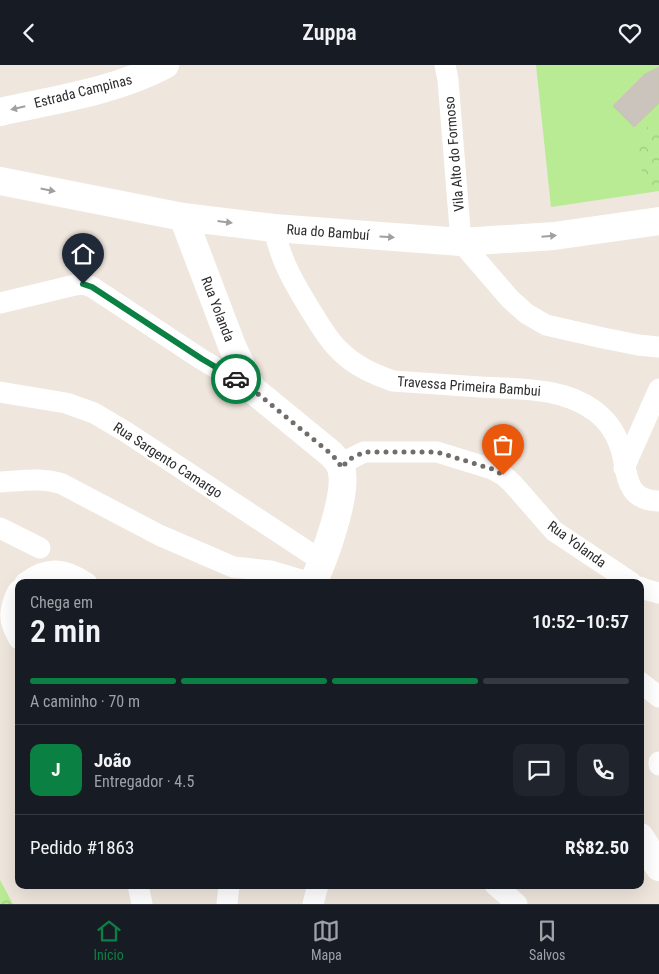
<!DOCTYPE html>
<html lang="pt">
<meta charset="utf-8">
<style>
:root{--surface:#171b24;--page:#20242c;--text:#f1f3f6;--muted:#9ea1a6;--line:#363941;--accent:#0b8043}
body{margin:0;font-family:"Roboto Condensed",sans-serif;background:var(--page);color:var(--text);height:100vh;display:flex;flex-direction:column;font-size:19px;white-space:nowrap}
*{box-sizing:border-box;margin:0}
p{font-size:16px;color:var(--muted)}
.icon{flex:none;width:28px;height:28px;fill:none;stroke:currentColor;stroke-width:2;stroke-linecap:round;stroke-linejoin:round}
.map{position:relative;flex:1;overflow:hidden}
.drawer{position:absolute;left:15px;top:514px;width:629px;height:310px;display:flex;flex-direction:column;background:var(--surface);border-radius:10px;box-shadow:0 5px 20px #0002}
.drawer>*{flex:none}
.pin{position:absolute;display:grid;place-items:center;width:42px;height:42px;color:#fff;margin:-51px -21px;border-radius:50% 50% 50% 0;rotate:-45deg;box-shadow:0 0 5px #0007}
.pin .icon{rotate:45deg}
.courier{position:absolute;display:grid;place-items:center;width:50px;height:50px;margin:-25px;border:4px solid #0b8043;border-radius:50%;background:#fff;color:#222;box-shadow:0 1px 6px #0007}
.overview em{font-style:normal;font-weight:600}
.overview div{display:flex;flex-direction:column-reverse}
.overview{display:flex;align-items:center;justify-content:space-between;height:85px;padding:0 15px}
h1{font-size:32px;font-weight:600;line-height:38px}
.bar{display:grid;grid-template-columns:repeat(4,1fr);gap:8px 5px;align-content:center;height:60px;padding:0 15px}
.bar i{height:6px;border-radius:4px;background:var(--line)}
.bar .active{background:var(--accent)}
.bar p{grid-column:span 4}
.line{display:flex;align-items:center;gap:12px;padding:0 15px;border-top:1px solid var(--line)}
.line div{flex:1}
.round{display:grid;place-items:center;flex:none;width:52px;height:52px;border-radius:10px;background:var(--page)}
header{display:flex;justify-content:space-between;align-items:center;height:65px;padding:0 15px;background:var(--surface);font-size:22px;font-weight:600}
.tab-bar{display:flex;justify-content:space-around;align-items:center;height:70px;border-top:1px solid var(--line);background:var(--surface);font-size:14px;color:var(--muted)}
.tab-bar a{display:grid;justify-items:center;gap:2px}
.tab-bar .active{color:var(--accent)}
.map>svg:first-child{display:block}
.grass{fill:#b8eb94}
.park{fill:url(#park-crowns)}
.building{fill:#cac4bc;stroke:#cbc2b6}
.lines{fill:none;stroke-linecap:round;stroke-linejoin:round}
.street{stroke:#fff;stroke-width:21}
.secondary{stroke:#fff;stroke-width:28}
.oneway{fill:#a0a0a0}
.done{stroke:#706d6a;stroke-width:5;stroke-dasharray:0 9}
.route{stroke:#0b8043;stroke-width:6}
.labels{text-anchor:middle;stroke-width:4.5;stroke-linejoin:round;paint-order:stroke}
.street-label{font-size:14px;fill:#2c2c2c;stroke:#fff}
</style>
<header><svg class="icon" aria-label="back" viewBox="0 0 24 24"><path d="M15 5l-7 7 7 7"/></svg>Zuppa<svg class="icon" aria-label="heart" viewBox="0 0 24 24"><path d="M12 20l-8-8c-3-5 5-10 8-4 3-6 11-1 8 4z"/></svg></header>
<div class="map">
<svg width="659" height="839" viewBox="0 0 659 839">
<defs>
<pattern id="park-crowns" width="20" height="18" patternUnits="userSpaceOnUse" patternTransform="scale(1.25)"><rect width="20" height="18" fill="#b8eb94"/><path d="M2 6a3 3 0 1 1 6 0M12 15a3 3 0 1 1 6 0" fill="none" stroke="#9eca80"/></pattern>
</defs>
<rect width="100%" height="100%" fill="#efe6dd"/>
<path class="grass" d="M536,0H659V126L551,142Z"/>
<path class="park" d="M659,51V119L644,121L637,72Z
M0,815L13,839H0Z"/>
<path class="building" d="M659,2V38L634,62L613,41L645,9Z"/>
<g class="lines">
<path class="street" d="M445,0L448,15L461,177L510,234L527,249L546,260L603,273L638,280L659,282
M274,163C280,195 294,218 311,246C320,260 328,275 340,286C355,301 373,309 393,316C422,318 451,320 480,322C519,324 564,322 596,347C609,357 618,372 622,388C628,412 626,435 659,436
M0,238L75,220L83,219L92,222L201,294L252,324
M0,327L66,338L94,348L126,367L322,496
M341,403L348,395L364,387H437L492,404L503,410L512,418L554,466L632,518
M624,403L659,324
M0,417C20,416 42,412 62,419L159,470L233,502L271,506L311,518
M0,463L40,483
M25,518C47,501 64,503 87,518
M640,522L644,524L659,528
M19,525C14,531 10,546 11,553C11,560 16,568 19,574
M640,617L659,632
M659,697V700
M138,820L142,839
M495,820L517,839
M227,839L229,820
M313,839L318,820"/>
<path class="secondary" d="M0,47C54,35 116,26 165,0
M0,116L183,152L274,163L461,177L554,171L659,156
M183,152L232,281L252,324L330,388C334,392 339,396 341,403C349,427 324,494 313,518
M640,772L659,802"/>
</g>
<defs><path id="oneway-solid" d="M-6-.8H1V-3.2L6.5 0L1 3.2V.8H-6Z" transform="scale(1.25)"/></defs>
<g class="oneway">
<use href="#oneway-solid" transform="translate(18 43) rotate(167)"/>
<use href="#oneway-solid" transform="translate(48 125) rotate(11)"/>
<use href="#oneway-solid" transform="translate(225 157) rotate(7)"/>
<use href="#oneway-solid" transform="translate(549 171) rotate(-5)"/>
<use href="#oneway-solid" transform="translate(387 172) rotate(4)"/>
</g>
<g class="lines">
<path class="done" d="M236,314L252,324L330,388L337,395L342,403L348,395L364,387H437L492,404L503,410"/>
<path class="route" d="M83,219L92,222L202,294L236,314"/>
</g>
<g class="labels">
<g class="street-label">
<text transform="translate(83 26) rotate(-14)" y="5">Estrada Campinas</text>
<text transform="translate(454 89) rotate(-95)" y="5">Vila Alto do Formoso</text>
<text transform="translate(328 167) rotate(4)" y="5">Rua do Bambuí</text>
<text transform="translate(218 244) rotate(69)" y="5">Rua Yolanda</text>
<text transform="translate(469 321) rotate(4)" y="5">Travessa Primeira Bambui</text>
<text transform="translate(168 395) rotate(33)" y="5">Rua Sargento Camargo</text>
<text transform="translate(577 479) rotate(36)" y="5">Rua Yolanda</text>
</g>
</g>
</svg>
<div class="pin" style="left:503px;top:410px;background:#ea580c"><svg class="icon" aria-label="bag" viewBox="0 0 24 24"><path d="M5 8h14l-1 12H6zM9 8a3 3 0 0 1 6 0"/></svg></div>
<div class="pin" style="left:83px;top:219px;background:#1f2937"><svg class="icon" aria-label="home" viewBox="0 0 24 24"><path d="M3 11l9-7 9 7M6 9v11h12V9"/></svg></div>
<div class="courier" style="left:236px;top:314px"><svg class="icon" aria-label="car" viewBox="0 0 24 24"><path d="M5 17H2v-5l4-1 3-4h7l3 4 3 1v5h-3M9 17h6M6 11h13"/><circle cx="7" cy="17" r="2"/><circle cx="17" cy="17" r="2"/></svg></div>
<section class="drawer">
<div class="overview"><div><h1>2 min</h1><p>Chega em</p></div><em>10:52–10:57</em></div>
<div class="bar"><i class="active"></i><i class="active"></i><i class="active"></i><i></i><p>A caminho · 70 m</p></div>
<div class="line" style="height:90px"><b class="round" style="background:var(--accent);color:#fff">J</b><div><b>João</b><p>Entregador · 4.5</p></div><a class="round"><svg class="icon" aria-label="chat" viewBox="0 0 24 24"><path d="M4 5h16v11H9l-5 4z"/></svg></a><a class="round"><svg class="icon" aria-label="phone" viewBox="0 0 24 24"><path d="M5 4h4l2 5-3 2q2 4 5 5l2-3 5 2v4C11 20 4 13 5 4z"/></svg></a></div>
<div class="line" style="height:65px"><div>Pedido #1863</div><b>R$82.50</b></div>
</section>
</div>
<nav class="tab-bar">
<a class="active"><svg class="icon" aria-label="home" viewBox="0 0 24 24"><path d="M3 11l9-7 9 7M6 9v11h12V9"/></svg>Início</a>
<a><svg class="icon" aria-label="map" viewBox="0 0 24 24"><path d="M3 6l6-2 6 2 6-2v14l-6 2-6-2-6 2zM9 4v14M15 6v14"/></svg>Mapa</a>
<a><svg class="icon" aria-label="saved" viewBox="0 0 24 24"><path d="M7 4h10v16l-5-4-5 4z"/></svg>Salvos</a>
</nav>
